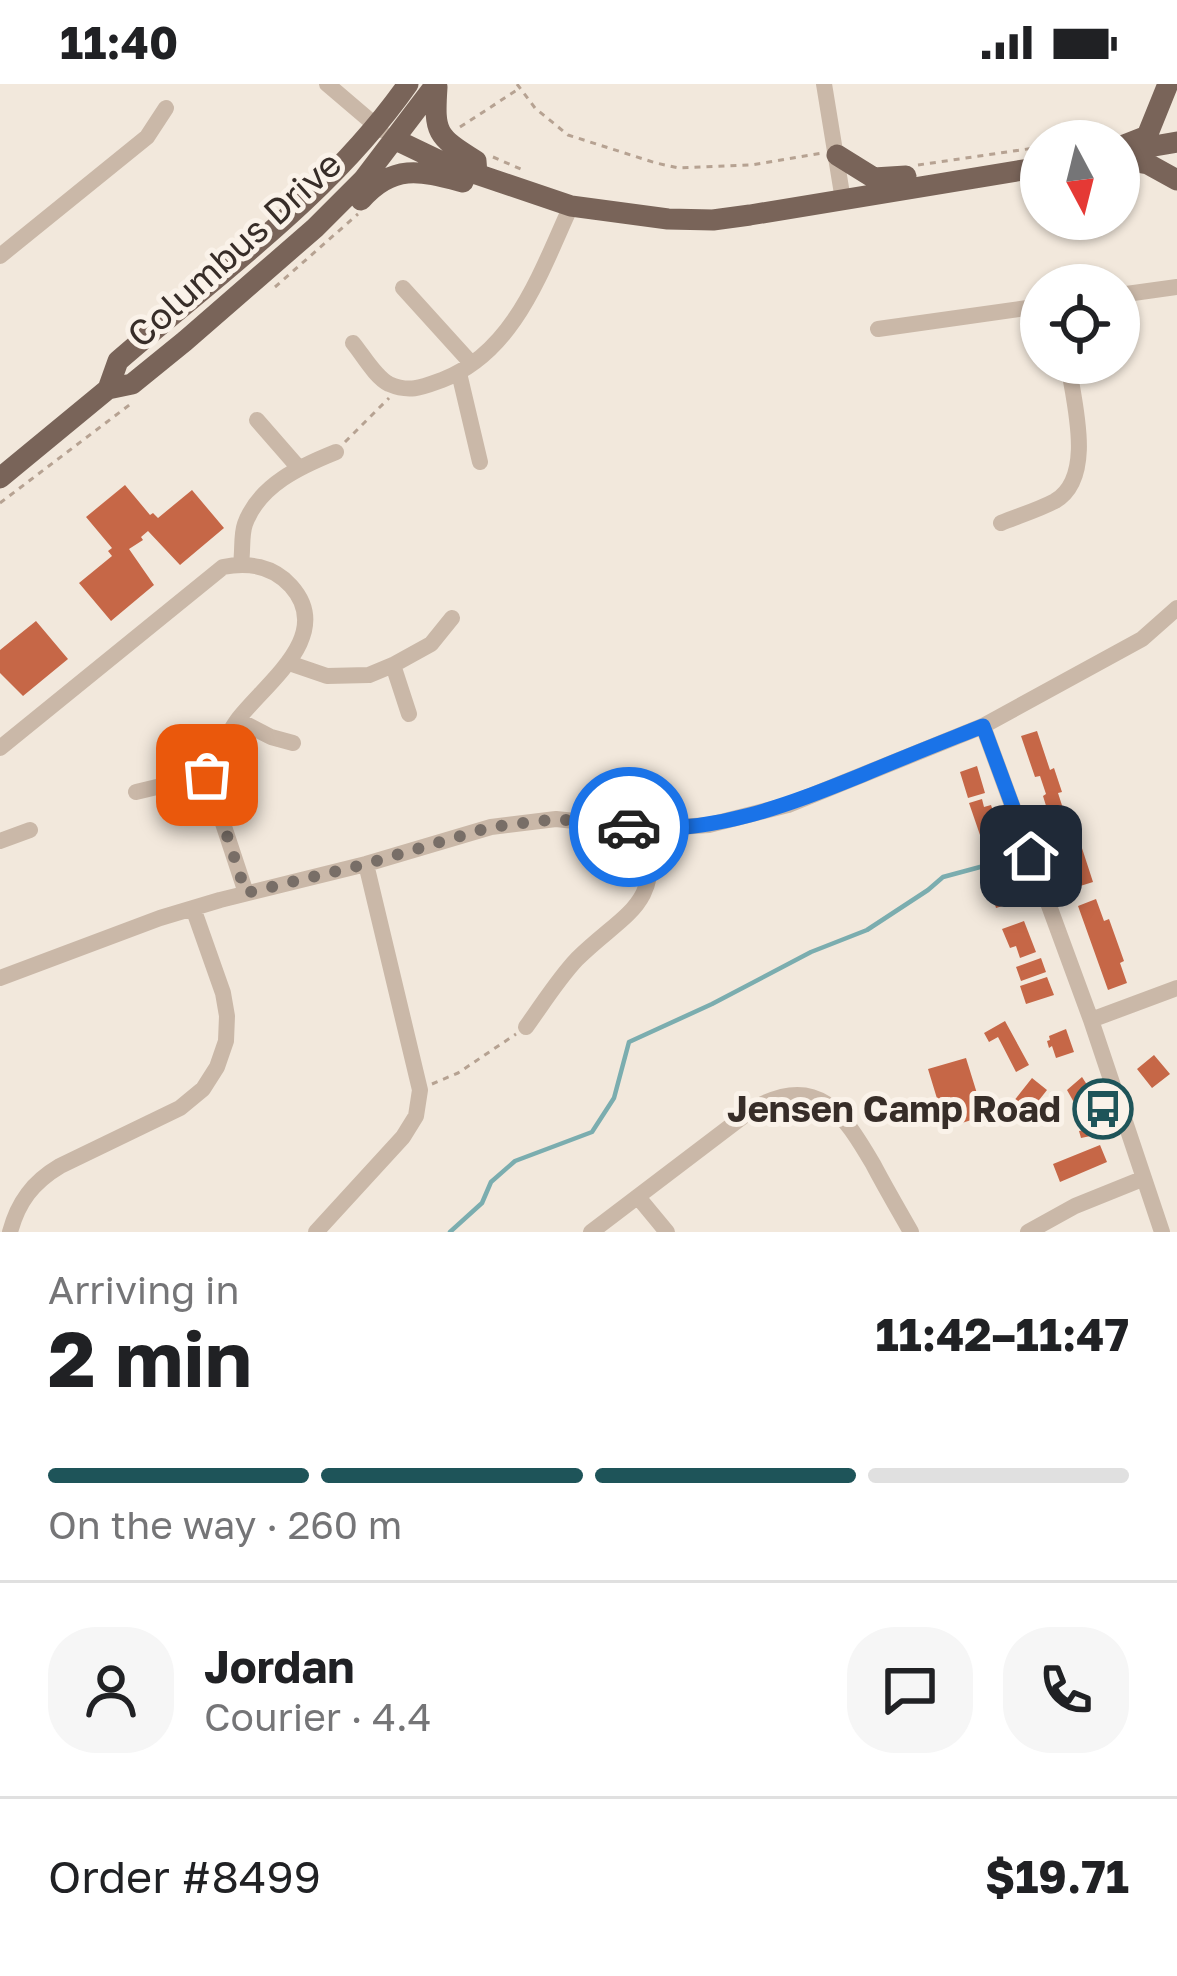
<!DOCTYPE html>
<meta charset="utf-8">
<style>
:root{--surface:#fff;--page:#f6f6f6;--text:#202124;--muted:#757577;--line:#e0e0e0;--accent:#1e5459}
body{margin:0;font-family:"Golos Text",sans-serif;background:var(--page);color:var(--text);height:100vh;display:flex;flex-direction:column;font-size:45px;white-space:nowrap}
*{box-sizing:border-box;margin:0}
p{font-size:39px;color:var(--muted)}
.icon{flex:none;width:66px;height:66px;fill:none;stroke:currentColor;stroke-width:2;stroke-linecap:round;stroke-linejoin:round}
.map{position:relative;height:1148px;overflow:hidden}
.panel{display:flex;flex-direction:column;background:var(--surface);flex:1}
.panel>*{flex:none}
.needle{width:78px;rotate:173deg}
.tools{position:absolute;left:1020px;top:36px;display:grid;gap:24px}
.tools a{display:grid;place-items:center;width:120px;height:120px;border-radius:50%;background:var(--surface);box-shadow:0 3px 9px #0004;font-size:60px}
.pin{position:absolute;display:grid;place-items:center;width:102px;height:102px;color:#fff;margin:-51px;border-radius:24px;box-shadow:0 6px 18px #0006}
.courier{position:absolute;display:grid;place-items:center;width:120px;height:120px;margin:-60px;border:9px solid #1a73e8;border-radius:50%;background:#fff;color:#222;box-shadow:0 3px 15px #0007}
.summary em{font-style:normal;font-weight:700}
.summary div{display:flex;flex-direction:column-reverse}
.summary{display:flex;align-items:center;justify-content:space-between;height:204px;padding:0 48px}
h1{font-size:78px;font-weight:700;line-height:90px}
.bar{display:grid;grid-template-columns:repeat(4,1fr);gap:18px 12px;align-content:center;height:144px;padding:0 48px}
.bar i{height:15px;border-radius:9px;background:var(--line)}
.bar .on{background:var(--accent)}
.bar p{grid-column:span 4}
.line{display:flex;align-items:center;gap:30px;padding:0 48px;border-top:3px solid var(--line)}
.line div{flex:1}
.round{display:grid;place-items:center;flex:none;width:126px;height:126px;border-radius:48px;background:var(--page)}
.status{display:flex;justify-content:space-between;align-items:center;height:84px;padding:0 60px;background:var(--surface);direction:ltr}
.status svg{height:33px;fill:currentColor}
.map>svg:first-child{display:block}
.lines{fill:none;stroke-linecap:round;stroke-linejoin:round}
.stream{stroke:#7badaf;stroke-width:4.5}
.building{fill:#c66747}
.path{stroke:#b6a292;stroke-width:3;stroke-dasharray:6 6;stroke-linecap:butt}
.minor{stroke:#cab8a8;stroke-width:16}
.major{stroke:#796459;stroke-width:21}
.done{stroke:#786e67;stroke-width:12;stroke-dasharray:0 21.6}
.route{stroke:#1a73e8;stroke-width:15}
.labels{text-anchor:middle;stroke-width:10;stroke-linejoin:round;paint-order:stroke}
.street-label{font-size:36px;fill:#372d28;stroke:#faf2e9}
.poi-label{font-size:36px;font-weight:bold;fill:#372d28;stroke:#faf2e9;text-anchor:end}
</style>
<div class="status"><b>11:40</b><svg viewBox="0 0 49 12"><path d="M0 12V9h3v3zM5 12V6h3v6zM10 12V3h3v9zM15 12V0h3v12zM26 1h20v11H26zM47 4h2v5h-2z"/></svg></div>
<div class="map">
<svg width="1177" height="1148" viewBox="0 0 1177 1148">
<rect width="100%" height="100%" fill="#f2e8dc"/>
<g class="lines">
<path class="stream" d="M450,1148L482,1119L491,1098L515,1077L592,1048L614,1014L629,958L712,920L811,868L867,846L928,806L943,793L1006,776"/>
</g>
<path class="building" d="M125,401L150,431L153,429L158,434L192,406L224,444L180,481L148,447L141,453L143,456L129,465L154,501L111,537L79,499L112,472L108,467L112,464L86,433Z
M36,537L68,575L23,612L0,589V566Z
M1037,647L1050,686L1054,684L1062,708L1058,709L1071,749L1056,754L1043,712L1046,710L1040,692L1035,693L1021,652Z
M977,682L985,709L968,714L960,688Z
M982,715L984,723L991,721L999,745L980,751L969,719Z
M1079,755L1093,798L1077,803L1060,761Z
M1012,800L1018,817L996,824L991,806Z
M1096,815L1104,837L1109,835L1124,877L1120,879L1127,899L1108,906L1078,822Z
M1024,837L1036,868L1020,874L1016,862L1010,864L1002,845Z
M1041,874L1046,888L1021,897L1016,883Z
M1047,893L1054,911L1026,920L1020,902Z
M1005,937L1029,981L1016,988L998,953L989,958L984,949Z
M1066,945L1074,968L1056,974L1052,962L1049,964L1047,957L1050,956L1049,952Z
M1154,971L1170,990L1152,1004L1137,985Z
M966,974L984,1032L946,1044L928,985Z
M1082,993L1091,1007L1083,1012L1086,1016L1076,1022L1067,1006Z
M1032,994L1047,1006L1028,1030L1013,1018Z
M1101,1029L1105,1049L1081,1054L1079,1047L1085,1046L1090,1031Z
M1100,1061L1107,1078L1060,1098L1053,1080Z"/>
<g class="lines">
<path class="path" d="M517,0L535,24L568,51L656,79L679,84L751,81L822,69
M460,43L517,6
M1082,57L1103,54
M493,73L523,86
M918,81L1041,63
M275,203L358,130
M345,358L389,314
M0,419L132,319
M432,1000L458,989L516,950"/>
<path class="minor" d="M327,0L381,46
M824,0L843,116
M0,172L147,53L166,24
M403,204L471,279
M1119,211L1177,203
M878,245L1041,222
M353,259C363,271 375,293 389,300C410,309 423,303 442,296C515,268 541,187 571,122
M459,289L480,378
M257,336L298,383
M1001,439C1018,432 1038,426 1055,417C1096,393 1073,316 1068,279
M241,479C243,467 241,451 245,440C259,401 301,382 336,368
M289,579L327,592L369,591L393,581L431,560L452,534
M393,581L409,630
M238,636L271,653L293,659
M983,642L1091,936L1162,1148
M0,664L223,483C248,478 273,482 291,502C335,551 266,599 239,634C226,651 217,673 207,691L246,809
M136,708L207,691
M0,757L30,746
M0,894L160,834L220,816L366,780L491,743L556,735L649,745L709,741L788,721L983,642L1142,555L1177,524
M1091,936L1177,904
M526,943C542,921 558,895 577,875C626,827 660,824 649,745
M638,1113L667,1148
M10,1148C18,1118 33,1098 60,1082L180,1024L203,1005L217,983L226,957L227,932L223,909L193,824
M316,1148L403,1053L416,1032L420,1006L366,780
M591,1148L753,1025C817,988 843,1029 873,1080C885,1103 898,1125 911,1148
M1028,1148L1075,1122L1142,1095"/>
<path class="major" d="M437,3C434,49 436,52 476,77L477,90
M396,56L444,79L571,122L668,135L713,136L750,131L1041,83
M1119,63L1147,52L1168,0
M1131,66L1177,58
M837,71L874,94L906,92
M1119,75L1148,80L1177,96
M361,116C393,79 421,87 463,98
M108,305L118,277C218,190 331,110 408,0
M0,394L108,305L132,300L185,257L315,144L363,96L436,0"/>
</g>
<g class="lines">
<path class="done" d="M207,691L246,809L366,780L491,743L556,735L629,743"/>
<path class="route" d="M629,743C712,751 788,721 862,691C902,674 943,658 983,642L1031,772"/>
</g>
<defs>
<g id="bus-ring" transform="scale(3)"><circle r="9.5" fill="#faf2e9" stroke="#1e5459" stroke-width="1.5"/><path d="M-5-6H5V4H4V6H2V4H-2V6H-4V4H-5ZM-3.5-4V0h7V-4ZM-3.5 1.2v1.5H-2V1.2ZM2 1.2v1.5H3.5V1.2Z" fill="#1e5459"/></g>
</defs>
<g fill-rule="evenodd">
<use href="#bus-ring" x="1103" y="1025"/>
</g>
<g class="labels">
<g class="street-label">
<text transform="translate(234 165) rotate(-42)" y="13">Columbus Drive</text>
</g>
<g class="poi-label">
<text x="1061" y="1038">Jensen Camp Road</text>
</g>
</g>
</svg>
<div class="tools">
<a><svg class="needle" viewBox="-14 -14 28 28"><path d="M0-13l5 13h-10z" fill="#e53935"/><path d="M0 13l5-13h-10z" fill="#757577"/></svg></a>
<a><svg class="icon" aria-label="locate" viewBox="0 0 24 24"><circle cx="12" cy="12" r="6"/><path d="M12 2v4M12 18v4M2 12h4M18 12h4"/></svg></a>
</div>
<div class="pin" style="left:207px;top:691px;background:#ea580c"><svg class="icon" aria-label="bag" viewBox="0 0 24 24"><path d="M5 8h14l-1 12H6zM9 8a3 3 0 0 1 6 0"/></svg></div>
<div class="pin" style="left:1031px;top:772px;background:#1f2937"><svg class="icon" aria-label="home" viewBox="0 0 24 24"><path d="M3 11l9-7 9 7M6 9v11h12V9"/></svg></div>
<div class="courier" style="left:629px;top:743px"><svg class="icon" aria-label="car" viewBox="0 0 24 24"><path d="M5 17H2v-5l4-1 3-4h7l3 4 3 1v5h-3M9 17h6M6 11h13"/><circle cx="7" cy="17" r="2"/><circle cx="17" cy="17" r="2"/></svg></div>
</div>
<section class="panel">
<div class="summary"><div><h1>2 min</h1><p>Arriving in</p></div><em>11:42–11:47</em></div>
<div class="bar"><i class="on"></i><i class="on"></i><i class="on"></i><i></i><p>On the way · 260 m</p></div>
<div class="line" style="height:216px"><a class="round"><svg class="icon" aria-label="person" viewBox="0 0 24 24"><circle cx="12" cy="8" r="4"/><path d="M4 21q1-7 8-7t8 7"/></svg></a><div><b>Jordan</b><p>Courier · 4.4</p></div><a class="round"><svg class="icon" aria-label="chat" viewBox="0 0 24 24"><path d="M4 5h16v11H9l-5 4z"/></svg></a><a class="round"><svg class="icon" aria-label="phone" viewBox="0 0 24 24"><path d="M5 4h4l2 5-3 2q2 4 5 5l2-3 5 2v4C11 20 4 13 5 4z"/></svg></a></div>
<div class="line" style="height:156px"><div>Order #8499</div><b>$19.71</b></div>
</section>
